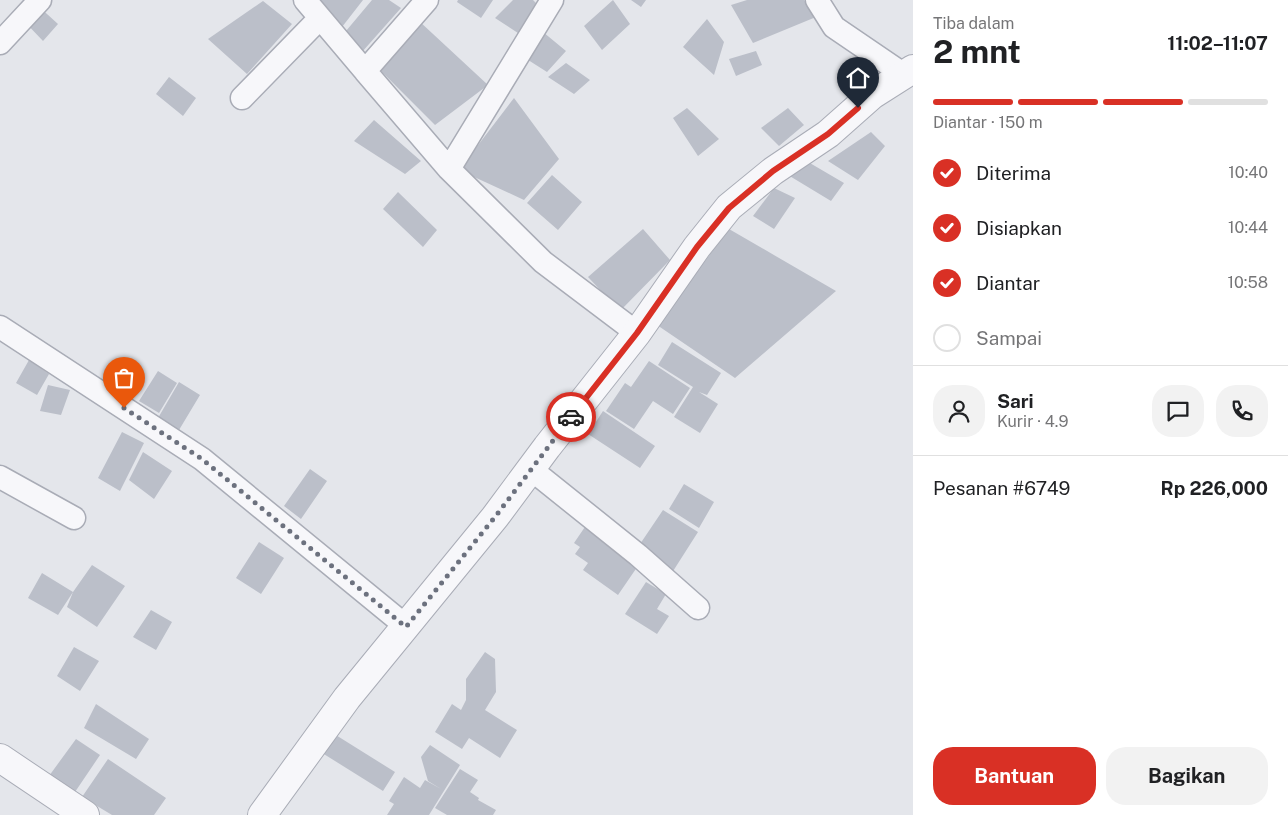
<!DOCTYPE html>
<html lang="id">
<meta charset="utf-8">
<style>
:root{--surface:#fff;--page:#f2f2f2;--text:#202124;--muted:#757577;--line:#e0e0e0;--accent:#d93025}
body{margin:0;font-family:"Public Sans",sans-serif;background:var(--page);color:var(--text);height:100vh;display:flex;flex-direction:column;font-size:19px;white-space:nowrap}
*{box-sizing:border-box;margin:0}
p{font-size:16px;color:var(--muted)}
.icon{flex:none;width:28px;height:28px;fill:none;stroke:currentColor;stroke-width:2;stroke-linecap:round;stroke-linejoin:round}
.map{position:relative;flex:1;overflow:hidden}
.panel{display:flex;flex-direction:column;background:var(--surface);width:375px}
.panel>*{flex:none}
.pin{position:absolute;display:grid;place-items:center;width:42px;height:42px;color:#fff;margin:-51px -21px;border-radius:50% 50% 50% 0;rotate:-45deg;box-shadow:0 0 5px #0007}
.pin .icon{rotate:45deg}
.courier{position:absolute;display:grid;place-items:center;width:50px;height:50px;margin:-25px;border:4px solid #d93025;border-radius:50%;background:#fff;color:#222;box-shadow:0 1px 6px #0007}
.headline em{font-style:normal;font-weight:700}
.headline div{display:flex;flex-direction:column-reverse}
.headline{display:flex;align-items:center;justify-content:space-between;height:85px;padding:0 20px}
h1{font-size:32px;font-weight:700;line-height:38px}
.bar{display:grid;grid-template-columns:repeat(4,1fr);gap:8px 5px;align-content:center;height:60px;padding:0 20px}
.bar i{height:6px;border-radius:4px;background:var(--line)}
.bar .active{background:var(--accent)}
.bar p{grid-column:span 4}
.line{display:flex;align-items:center;gap:12px;padding:0 20px;border-top:1px solid var(--line)}
.line div{flex:1}
.round{display:grid;place-items:center;flex:none;width:52px;height:52px;border-radius:20px;background:var(--page)}
ol{padding:0 20px;list-style:none}
li{display:flex;align-items:center;gap:15px;height:55px}
li p{margin-inline-start:auto}
li .icon{padding:5px;border-radius:50%;background:var(--accent);color:#fff;stroke-width:4}
li:last-child{color:var(--muted)}
li i{width:28px;height:28px;border:2px solid var(--line);border-radius:50%}
.primary-button{display:flex;gap:10px;margin-top:auto;padding:10px 20px}
.primary-button a{flex:1;height:58px;border-radius:20px;background:var(--accent);color:#fff;font-size:20px;font-weight:700;line-height:58px;text-align:center}
.primary-button a+a{background:var(--page);color:var(--text)}
main{display:flex;flex:1;min-height:0}
.map>svg:first-child{display:block}
.building{fill:#bbbfc9}
.lines{fill:none;stroke-linecap:round;stroke-linejoin:round}
.minor-casing{stroke:#a9acb6;stroke-width:25}
.tertiary-casing{stroke:#a9acb6;stroke-width:30}
.minor{stroke:#f7f7fa;stroke-width:22}
.tertiary{stroke:#f7f7fa;stroke-width:28}
.done{stroke:#6c717e;stroke-width:5;stroke-dasharray:0 9}
.route{stroke:#d93025;stroke-width:6}
</style>
<main>
<div class="map">
<svg width="913" height="815" viewBox="0 0 913 815">
<rect width="100%" height="100%" fill="#e4e6eb"/>
<path class="building" d="M317,0H363L342,27Z
M372,0H389L401,8L362,52L346,31Z
M458,0H493L481,18L457,2Z
M513,0H533L540,7L518,33L495,18Z
M613,0L630,24L602,50L584,26Z
M631,0H646L641,7Z
M747,0H804L816,17L753,43L731,5Z
M263,1L292,24L247,74L208,39Z
M36,4L58,24L43,41L23,20Z
M707,19L724,42L714,75L683,47Z
M419,21L488,85L435,125L377,67Z
M543,32L566,51L547,72L525,58Z
M756,51L762,65L736,76L729,59Z
M566,63L590,80L574,94L548,77Z
M169,77L196,98L183,116L156,94Z
M514,98L559,159L524,200L459,170Z
M687,108L719,139L698,156L673,118Z
M788,108L804,125L779,146L761,128Z
M374,120L421,161L405,174L354,141Z
M871,132L885,146L858,180L828,161Z
M803,159L844,183L831,201L788,175Z
M552,175L582,202L558,230L527,203Z
M774,188L795,198L774,229L753,216Z
M398,192L437,230L423,247L383,209Z
M643,229L670,260L620,311L588,277Z
M729,229L836,291L735,378L657,325Z
M672,342L721,373L707,395L699,392L718,404L700,433L674,417L693,387L658,365Z
M29,360L49,374L37,395L16,383Z
M649,361L690,388L673,414L653,401L634,429L606,411L625,383L631,387Z
M158,371L177,383L159,413L139,401Z
M179,382L200,395L179,430L158,418Z
M48,385L70,390L61,415L40,411Z
M603,411L655,446L640,468L588,434Z
M122,432L144,443L120,491L98,478Z
M143,452L172,471L154,499L129,480Z
M310,469L327,481L301,519L284,506Z
M684,484L714,502L699,528L669,509Z
M663,510L698,532L668,579L636,550Z
M589,521L642,560L618,595L583,570L588,563L575,554L580,547L574,543Z
M259,542L284,558L261,594L236,578Z
M92,565L125,586L97,627L67,607L73,592Z
M42,573L73,592L58,615L28,598Z
M646,582L666,594L657,609L669,616L657,634L625,614Z
M151,610L172,622L156,650L133,637Z
M74,647L99,661L80,691L57,676Z
M485,652L495,659L496,692L485,710L517,730L500,758L469,738L462,749L435,732L452,704L461,710L466,700V679Z
M96,704L149,739L136,759L84,728Z
M331,732L395,772L383,791L319,751Z
M76,739L100,755L75,792L49,776Z
M430,745L460,765L429,815H387L394,804L389,801L404,777L420,788L425,780L441,789L428,781L421,757Z
M108,759L166,798L154,815H112L82,797Z
M460,769L478,780L470,792L479,798L478,800L496,810L493,815H447L435,808Z"/>
<g class="lines">
<g class="minor-casing">
<path id="minor" d="M305,0L365,71
M427,0L365,71L449,169L543,262L637,333
M817,0L834,27L903,74
M0,43L40,0
M242,98L320,18
M449,169L552,0
M0,327L202,459L407,627
M532,470L638,555L698,608
M0,477L74,518"/>
</g>
<g class="tertiary-casing">
<path id="tertiary" d="M0,758L85,815
M262,815L347,698L495,517L547,447L637,333L697,247L729,207L773,171L828,134L872,95L913,69"/>
</g>
<use href="#minor" class="minor"/>
<use href="#tertiary" class="tertiary"/>
</g>
<g class="lines">
<path class="done" d="M124,408L202,459L406,627L495,517L571,417"/>
<path class="route" d="M571,417L637,333L697,247L729,208L773,171L828,134L858,108"/>
</g>
</svg>
<div class="pin" style="left:124px;top:408px;background:#ea580c"><svg class="icon" aria-label="bag" viewBox="0 0 24 24"><path d="M5 8h14l-1 12H6zM9 8a3 3 0 0 1 6 0"/></svg></div>
<div class="pin" style="left:858px;top:108px;background:#1f2937"><svg class="icon" aria-label="home" viewBox="0 0 24 24"><path d="M3 11l9-7 9 7M6 9v11h12V9"/></svg></div>
<div class="courier" style="left:571px;top:417px"><svg class="icon" aria-label="car" viewBox="0 0 24 24"><path d="M5 17H2v-5l4-1 3-4h7l3 4 3 1v5h-3M9 17h6M6 11h13"/><circle cx="7" cy="17" r="2"/><circle cx="17" cy="17" r="2"/></svg></div>
</div>
<section class="panel">
<div class="headline"><div><h1>2 mnt</h1><p>Tiba dalam</p></div><em>11:02–11:07</em></div>
<div class="bar"><i class="active"></i><i class="active"></i><i class="active"></i><i></i><p>Diantar · 150 m</p></div>
<ol>
<li><svg class="icon" aria-label="check" viewBox="0 0 24 24"><path d="M5 12l5 5 9-10"/></svg>Diterima<p>10:40</p></li>
<li><svg class="icon" aria-label="check" viewBox="0 0 24 24"><path d="M5 12l5 5 9-10"/></svg>Disiapkan<p>10:44</p></li>
<li><svg class="icon" aria-label="check" viewBox="0 0 24 24"><path d="M5 12l5 5 9-10"/></svg>Diantar<p>10:58</p></li>
<li><i></i>Sampai</li>
</ol>
<div class="line" style="height:90px"><a class="round"><svg class="icon" aria-label="person" viewBox="0 0 24 24"><circle cx="12" cy="8" r="4"/><path d="M4 21q1-7 8-7t8 7"/></svg></a><div><b>Sari</b><p>Kurir · 4.9</p></div><a class="round"><svg class="icon" aria-label="chat" viewBox="0 0 24 24"><path d="M4 5h16v11H9l-5 4z"/></svg></a><a class="round"><svg class="icon" aria-label="phone" viewBox="0 0 24 24"><path d="M5 4h4l2 5-3 2q2 4 5 5l2-3 5 2v4C11 20 4 13 5 4z"/></svg></a></div>
<div class="line" style="height:65px"><div>Pesanan #6749</div><b>Rp 226,000</b></div>
<div class="primary-button"><a>Bantuan</a><a>Bagikan</a></div>
</section>
</main>
